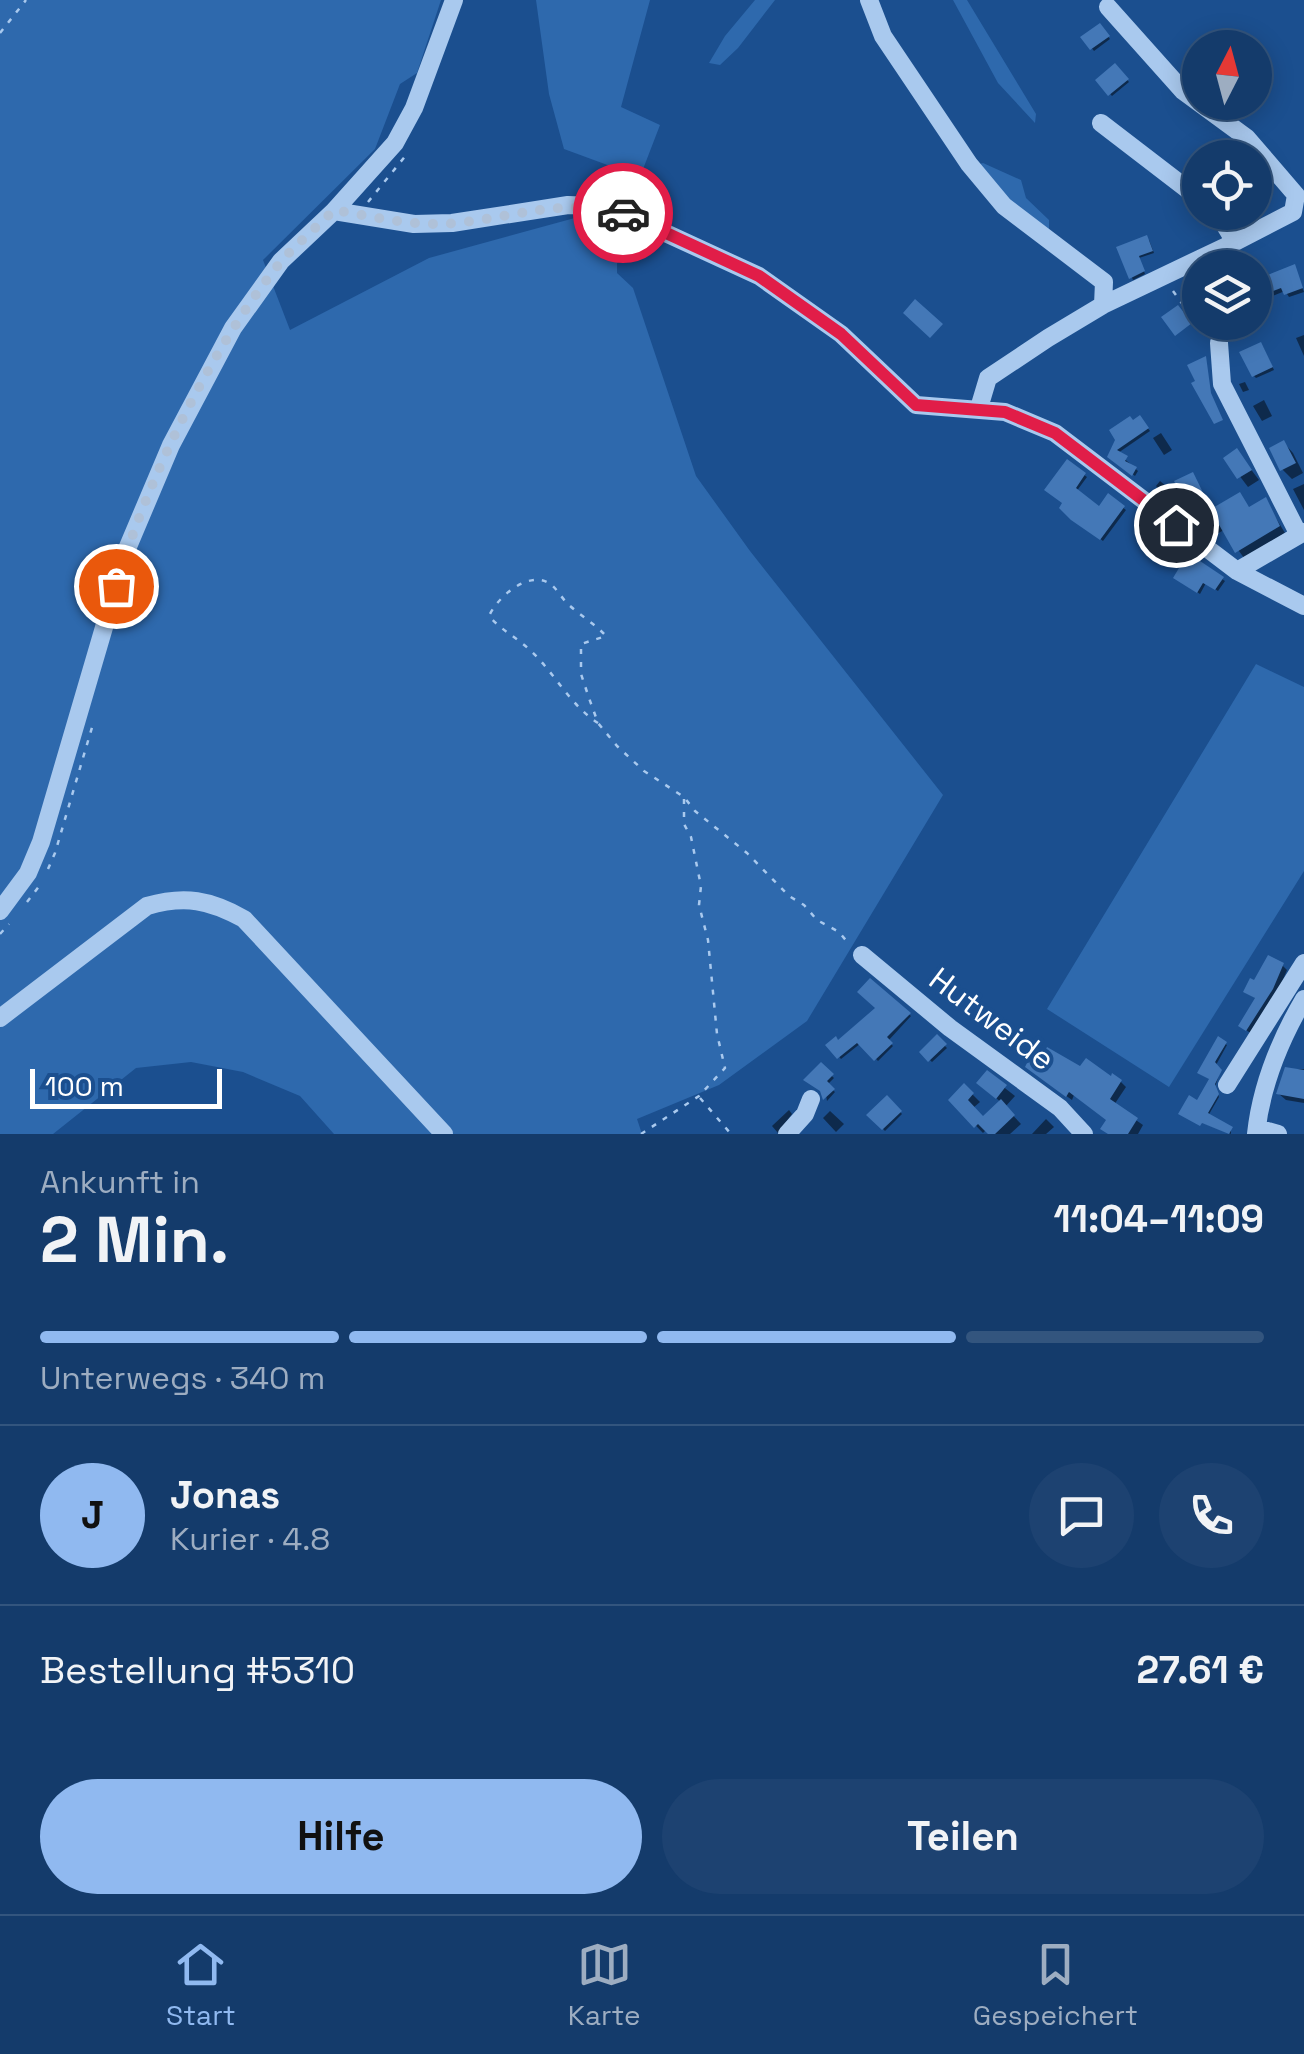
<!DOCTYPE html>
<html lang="de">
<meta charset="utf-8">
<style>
:root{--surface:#143b6b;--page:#1d4271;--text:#f1f3f6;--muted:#9dadc1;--line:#33557e;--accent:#90b9f0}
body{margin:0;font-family:"Space Grotesk",sans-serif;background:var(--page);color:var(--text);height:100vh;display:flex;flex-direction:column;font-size:38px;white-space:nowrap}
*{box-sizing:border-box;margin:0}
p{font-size:32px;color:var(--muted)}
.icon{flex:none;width:55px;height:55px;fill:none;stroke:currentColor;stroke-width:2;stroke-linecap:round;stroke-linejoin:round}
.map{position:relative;height:1134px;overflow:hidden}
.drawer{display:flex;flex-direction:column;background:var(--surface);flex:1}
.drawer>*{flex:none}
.needle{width:65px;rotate:6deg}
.fabs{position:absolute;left:1182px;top:30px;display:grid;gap:20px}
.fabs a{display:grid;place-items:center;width:90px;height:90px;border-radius:50%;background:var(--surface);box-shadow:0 5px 25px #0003,0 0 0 2px var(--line);font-size:50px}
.scale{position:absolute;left:30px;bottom:25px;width:192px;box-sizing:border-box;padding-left:10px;border:5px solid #fff;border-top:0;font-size:28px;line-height:35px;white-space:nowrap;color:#fff;-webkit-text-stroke:8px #1b4f8f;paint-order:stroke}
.pin{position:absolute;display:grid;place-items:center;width:85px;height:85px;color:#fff;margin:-42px;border:5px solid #fff;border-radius:50%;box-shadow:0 2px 10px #0007}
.courier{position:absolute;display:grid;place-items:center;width:100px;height:100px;margin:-50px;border:8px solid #e11d48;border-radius:50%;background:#fff;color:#222;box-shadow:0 2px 12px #0007}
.overview em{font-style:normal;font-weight:800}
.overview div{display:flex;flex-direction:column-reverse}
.overview{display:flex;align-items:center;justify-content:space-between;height:170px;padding:0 40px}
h1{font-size:65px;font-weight:800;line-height:75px}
.bar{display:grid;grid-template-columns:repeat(4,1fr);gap:15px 10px;align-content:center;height:120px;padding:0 40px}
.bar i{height:12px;border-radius:8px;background:var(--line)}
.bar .current{background:var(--accent)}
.bar p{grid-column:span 4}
.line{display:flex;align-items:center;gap:25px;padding:0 40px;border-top:2px solid var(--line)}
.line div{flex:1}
.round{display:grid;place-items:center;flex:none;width:105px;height:105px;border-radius:52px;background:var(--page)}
.action{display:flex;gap:20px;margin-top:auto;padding:20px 40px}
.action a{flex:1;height:115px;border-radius:60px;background:var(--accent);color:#111;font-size:40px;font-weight:800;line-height:115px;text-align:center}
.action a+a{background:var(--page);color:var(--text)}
.dock{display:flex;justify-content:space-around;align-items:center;height:140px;border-top:2px solid var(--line);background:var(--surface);font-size:28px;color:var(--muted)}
.dock a{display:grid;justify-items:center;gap:5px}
.dock .current{color:var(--accent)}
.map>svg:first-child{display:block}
.green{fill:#2e69ad}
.shadow{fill:#0007}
.building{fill:#4478b7}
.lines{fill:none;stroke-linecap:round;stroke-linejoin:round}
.path{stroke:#a9c9ee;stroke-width:2.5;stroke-dasharray:5 8;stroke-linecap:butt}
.minor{stroke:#a9c9ee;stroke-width:18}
.done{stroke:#afc1d8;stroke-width:10;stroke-dasharray:0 18}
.route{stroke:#e11d48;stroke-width:12}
.labels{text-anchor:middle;stroke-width:8;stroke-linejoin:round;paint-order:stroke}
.street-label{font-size:32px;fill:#fff;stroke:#1b4f8f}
</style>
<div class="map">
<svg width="1304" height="1134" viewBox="0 0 1304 1134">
<rect width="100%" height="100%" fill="#1b4f8f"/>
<path class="green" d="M0,0H441L417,73L400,84L375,149L263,260L290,330L429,258L582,216L618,226L657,247L617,263V273L633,288L696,476L750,551L943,795L807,1021L719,1085L637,1119L642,1134H334L300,1096L243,1072L191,1062L136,1068L53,1134H0Z
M536,0H650L621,107L660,125L640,177L564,149L549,94Z
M755,0H775L738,48L720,65L709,63L725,36Z
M953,0H967L1036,114L1035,123L998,83Z
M983,163L1021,180L1026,198L1049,220V237L1005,198L976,165Z
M1256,664L1304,687V871L1169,1087L1047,1009Z"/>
<path class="shadow" d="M1100,26L1110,39L1094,51L1084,38Z
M1115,66L1129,82L1112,96L1098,80Z
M1149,240L1154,253L1139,258L1145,274L1133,280L1120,248Z
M1294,267L1304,292L1289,297L1285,291L1255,303V282Z
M1304,335V356L1296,338Z
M1263,347L1274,370L1256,378L1254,376Z
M1245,382L1249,390L1243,392L1239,384Z
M1264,400L1272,416L1262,421L1253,406Z
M1140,418L1150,431L1118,453L1138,471L1135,476L1110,456Z
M1161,433L1172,450L1164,455L1153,438Z
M1284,443L1293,453L1303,473L1292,479L1282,469Z
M1237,451L1259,480L1248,487L1226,458Z
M1067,463L1087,477L1076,492L1099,509L1109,497L1126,510L1103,541L1077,521L1065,503Z
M1193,475L1213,511L1240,496L1250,509L1265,500L1285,533L1244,558L1224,530L1213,536L1202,526Z
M1160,481L1167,487L1162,492L1156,486Z
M1304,484V510L1293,489Z
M1222,579L1225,581L1218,591L1206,583L1200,594L1178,580Z
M1282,965L1287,970L1277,994L1252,1034L1246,1030L1257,999L1246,992Z
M871,982L911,1016L888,1041L893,1046L878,1061L861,1043L841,1059L829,1045L839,1043L878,1008Z
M937,1038L947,1048L932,1062L922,1052Z
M1219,1040L1227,1045L1216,1065L1221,1069L1215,1087L1219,1097L1208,1116L1231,1129V1134L1183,1115L1198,1103L1212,1079Z
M1041,1065L1080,1070L1121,1082L1126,1087L1114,1105L1143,1125L1138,1134H1108L1109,1120L1074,1095L1072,1100L1033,1072Z
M821,1066L834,1078L827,1085L835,1092L827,1101Z
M1287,1069H1304V1103L1286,1100L1279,1094Z
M987,1074L1015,1096L1005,1107L1021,1124L1010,1134H991L987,1129L983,1133L951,1100L964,1086L980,1102L973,1108L983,1119L1001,1102L988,1092Z
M887,1098L902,1114L885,1131L870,1115Z
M789,1110L792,1114L778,1133L772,1126Z
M830,1111L844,1124L836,1132L823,1118Z
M1046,1119L1054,1127L1046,1134H1032Z"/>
<path class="building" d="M1100,23L1110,36L1090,50L1080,37Z
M1115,63L1129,79L1108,96L1095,80Z
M1147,235L1153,251L1139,256L1145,271L1129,279L1116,247Z
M1295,264L1303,288L1284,295L1281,288L1255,298V280Z
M915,299L943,324L930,338L903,313Z
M1178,305L1192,323L1175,336L1161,317Z
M1261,342L1273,367L1252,377L1239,352Z
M1206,356L1211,393L1223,420L1214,424L1191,383L1195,381L1187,365Z
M1140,415L1149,428L1117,450L1128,456L1125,461L1137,467L1132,476L1107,457L1115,440L1109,430L1130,416L1133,420Z
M1284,440L1296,463L1280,471L1269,448Z
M1237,448L1252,470L1237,479L1223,458Z
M1067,459L1086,473L1076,488L1099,506L1108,493L1125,506L1100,540L1071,520L1059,508L1062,503L1044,490Z
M1193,472L1211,509L1240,492L1249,507L1266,497L1280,526L1235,553L1218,523L1204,531L1186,505L1174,481Z
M1188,553L1224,577L1215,590L1203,583L1197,593L1173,578Z
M1268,955L1284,963L1273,989L1246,1031L1238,1026L1255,998L1243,992L1250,978L1254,980Z
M870,978L911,1013L887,1037L893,1043L874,1061L857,1043L837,1059L825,1045L836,1036L838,1040L875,1008L857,992Z
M937,1034L947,1044L928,1062L919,1052Z
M1218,1036L1227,1042L1215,1062L1222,1070L1215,1084L1219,1094L1208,1113L1233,1127L1229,1134L1202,1123L1200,1126L1178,1114L1189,1095L1197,1100L1209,1079L1197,1073Z
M1047,1047L1080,1066L1086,1058L1111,1076L1112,1073L1122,1080L1110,1099L1138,1118L1128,1134H1108L1100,1129L1106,1120L1069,1092L1066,1097L1025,1067L1030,1057L1040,1062Z
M821,1062L834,1074L827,1081L835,1089L823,1100L820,1091L803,1080Z
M1285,1067L1304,1070V1099L1276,1094Z
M987,1070L1007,1085L996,1099L976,1083Z
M964,1083L974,1093L968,1100L983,1116L1001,1099L1015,1115L995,1134H988L978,1124L974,1128L948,1100Z
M887,1095L902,1111L882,1130L866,1115Z"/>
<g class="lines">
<path class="path" d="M0,33L26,0
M368,202L407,154
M1173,291L1194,320L1210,334
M598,723C570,705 556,675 532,652C518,638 502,631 489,616C497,598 526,572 547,582C556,586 561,598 569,605C581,616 595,624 606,636L581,644V674L589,698L598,723L617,746L644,771L684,797L695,811L747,853L789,896L804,905L817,920L839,932L849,944
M48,869L55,853L93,724
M27,902L40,885
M0,934L9,924
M700,1098L731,1134
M641,1134L699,1096L725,1068L717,1034L708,940L699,905L701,886L691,837L684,824V799"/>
<path class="minor" d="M869,0L883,36L969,164L1004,206L1104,282L1103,305
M1108,7L1183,91L1247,138L1296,195L1293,212L1235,242
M1101,123L1200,199
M334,211L414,224L452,223L568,205L592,206L622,213L759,276L841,334L916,405L1005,412L1055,433L1237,571L1304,606
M1219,343L1222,384L1299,535
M979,408L988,378L1048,338L1103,305L1235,242L1217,212
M1237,571L1304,532
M0,911L28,873L41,842L127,549L171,445L233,328L281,261L334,211L395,143L414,108L454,0
M862,955L950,1028L1060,1108L1084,1134
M0,1018L147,906C185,895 210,900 244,919L444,1134
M1227,1085L1304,963
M1257,1128L1278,1134
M787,1134L805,1114L811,1099
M1256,1134C1261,1087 1280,1040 1304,999"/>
</g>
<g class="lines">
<path class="done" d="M116,586C147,480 210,350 279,264C295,245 316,228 334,210C374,217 415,227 456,223C516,217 563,198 623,213"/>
<path class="route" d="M623,213L759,276L841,334L916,405L1005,412L1055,433L1176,525"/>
</g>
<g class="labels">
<g class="street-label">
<text transform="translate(992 1019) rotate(37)" y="11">Hutweide</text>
</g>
</g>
</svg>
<div class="fabs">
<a><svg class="needle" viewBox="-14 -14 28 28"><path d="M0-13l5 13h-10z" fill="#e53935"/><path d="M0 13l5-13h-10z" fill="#9dadc1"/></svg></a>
<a><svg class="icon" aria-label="locate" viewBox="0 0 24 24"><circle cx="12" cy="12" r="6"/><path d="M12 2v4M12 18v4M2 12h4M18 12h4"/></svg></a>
<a><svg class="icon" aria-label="layers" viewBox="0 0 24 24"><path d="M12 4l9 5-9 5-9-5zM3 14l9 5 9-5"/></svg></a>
</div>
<div class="scale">100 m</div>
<div class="pin" style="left:116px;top:586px;background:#ea580c"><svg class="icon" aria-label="bag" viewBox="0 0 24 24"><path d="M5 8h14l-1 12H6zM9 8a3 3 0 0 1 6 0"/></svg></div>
<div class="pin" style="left:1176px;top:525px;background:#1f2937"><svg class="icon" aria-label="home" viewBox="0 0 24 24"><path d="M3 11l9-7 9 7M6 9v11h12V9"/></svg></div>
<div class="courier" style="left:623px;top:213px"><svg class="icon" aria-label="car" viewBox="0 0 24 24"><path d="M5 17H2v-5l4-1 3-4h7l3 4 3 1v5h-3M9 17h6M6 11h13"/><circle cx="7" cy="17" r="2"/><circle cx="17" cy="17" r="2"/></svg></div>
</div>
<section class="drawer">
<div class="overview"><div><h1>2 Min.</h1><p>Ankunft in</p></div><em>11:04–11:09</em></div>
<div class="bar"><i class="current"></i><i class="current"></i><i class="current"></i><i></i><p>Unterwegs · 340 m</p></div>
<div class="line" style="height:180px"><b class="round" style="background:var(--accent);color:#111">J</b><div><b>Jonas</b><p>Kurier · 4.8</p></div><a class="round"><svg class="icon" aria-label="chat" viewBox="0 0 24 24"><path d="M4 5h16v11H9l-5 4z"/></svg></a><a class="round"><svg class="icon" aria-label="phone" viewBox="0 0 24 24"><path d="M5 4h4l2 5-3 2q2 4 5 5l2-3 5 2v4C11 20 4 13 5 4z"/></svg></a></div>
<div class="line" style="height:130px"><div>Bestellung #5310</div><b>27.61 €</b></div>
<div class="action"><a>Hilfe</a><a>Teilen</a></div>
</section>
<nav class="dock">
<a class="current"><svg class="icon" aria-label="home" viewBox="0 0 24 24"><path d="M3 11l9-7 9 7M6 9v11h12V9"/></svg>Start</a>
<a><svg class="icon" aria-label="map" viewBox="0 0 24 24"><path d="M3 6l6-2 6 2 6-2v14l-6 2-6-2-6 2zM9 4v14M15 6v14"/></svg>Karte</a>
<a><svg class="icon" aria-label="saved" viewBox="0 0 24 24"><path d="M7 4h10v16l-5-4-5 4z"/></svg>Gespeichert</a>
</nav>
